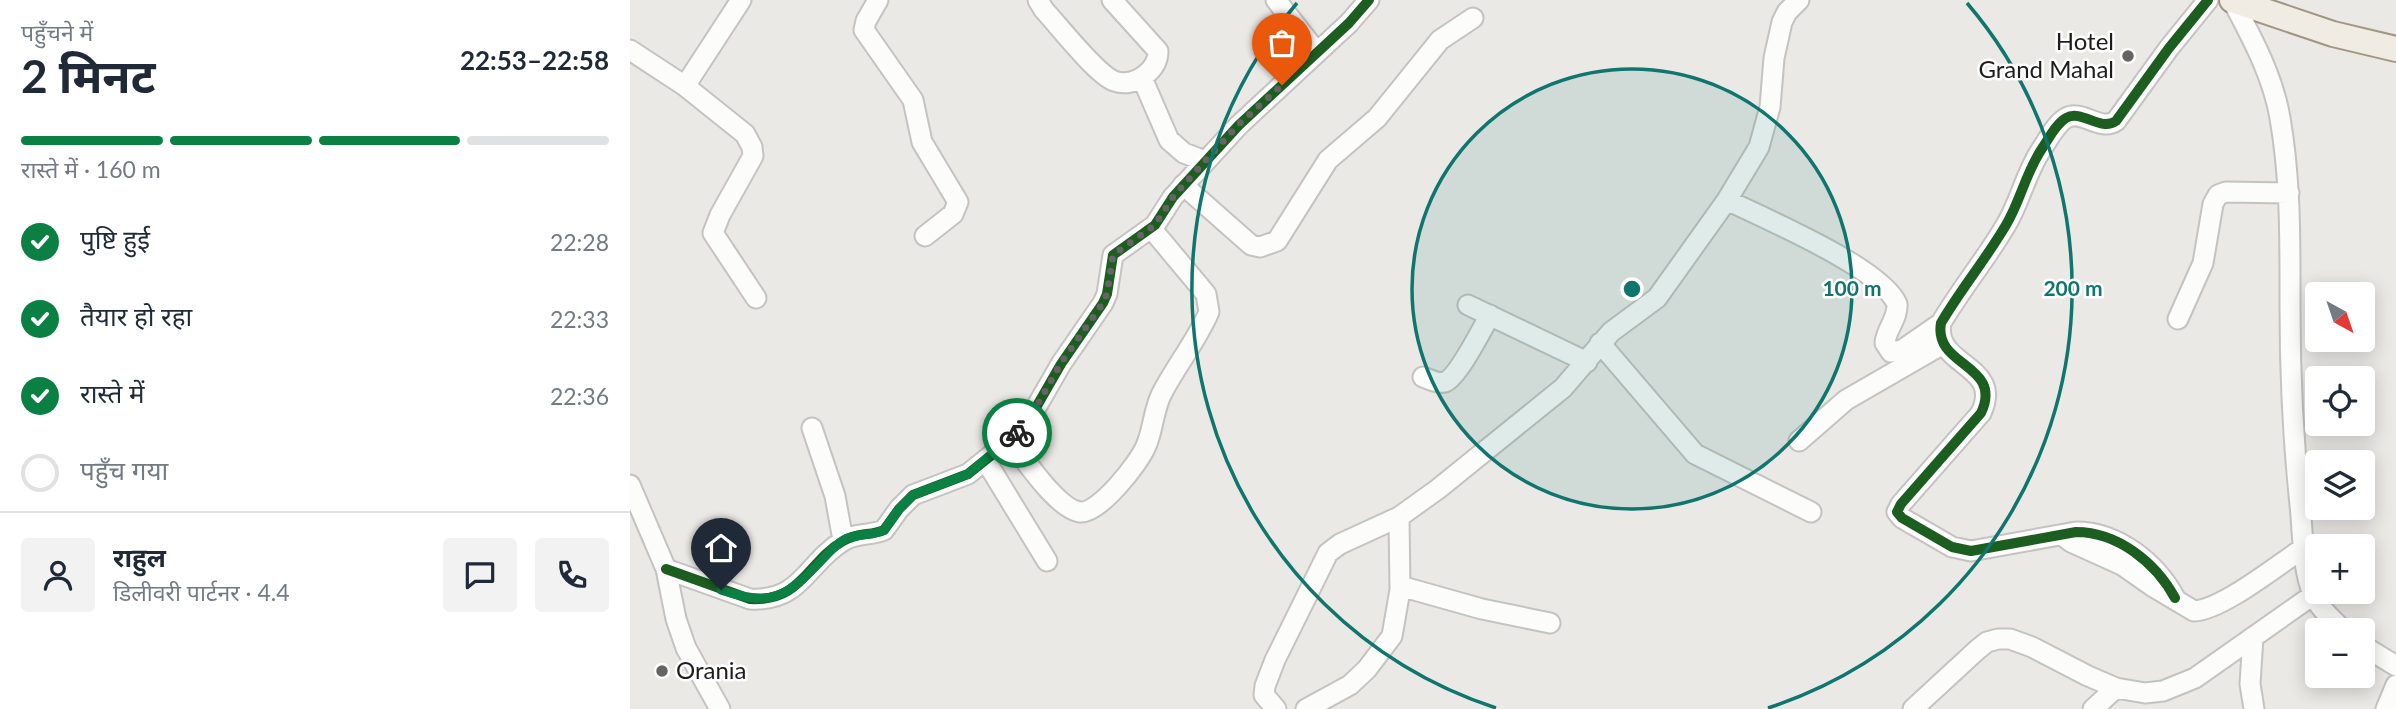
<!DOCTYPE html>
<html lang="hi">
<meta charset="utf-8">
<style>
:root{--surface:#fff;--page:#f2f2f3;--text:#1f2937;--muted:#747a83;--line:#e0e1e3;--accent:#0b8043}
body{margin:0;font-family:Lato,"Noto Sans Devanagari",sans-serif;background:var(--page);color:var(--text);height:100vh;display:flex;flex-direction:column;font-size:26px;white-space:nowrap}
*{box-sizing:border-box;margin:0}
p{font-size:23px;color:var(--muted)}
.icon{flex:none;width:38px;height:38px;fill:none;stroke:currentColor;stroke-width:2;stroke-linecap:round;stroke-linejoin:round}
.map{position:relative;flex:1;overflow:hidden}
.side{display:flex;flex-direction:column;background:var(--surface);width:630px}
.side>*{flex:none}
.needle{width:46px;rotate:140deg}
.controls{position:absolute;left:1675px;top:282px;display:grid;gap:14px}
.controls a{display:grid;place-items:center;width:70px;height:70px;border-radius:7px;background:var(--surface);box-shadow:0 4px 18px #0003;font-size:35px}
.pin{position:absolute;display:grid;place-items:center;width:60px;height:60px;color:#fff;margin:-72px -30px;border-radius:50% 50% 50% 0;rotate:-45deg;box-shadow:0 0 7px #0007}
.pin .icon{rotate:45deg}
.courier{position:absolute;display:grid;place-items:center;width:70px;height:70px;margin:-35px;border:5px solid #0b8043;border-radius:50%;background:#fff;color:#222;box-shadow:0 2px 9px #0007}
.summary em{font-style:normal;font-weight:700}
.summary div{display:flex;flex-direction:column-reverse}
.summary{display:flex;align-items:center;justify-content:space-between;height:119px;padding:0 21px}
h1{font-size:46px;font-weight:700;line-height:52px}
.bar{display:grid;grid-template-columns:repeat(4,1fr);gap:10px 7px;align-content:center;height:84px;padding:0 21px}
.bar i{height:9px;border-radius:5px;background:var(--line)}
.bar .selected{background:var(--accent)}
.bar p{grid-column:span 4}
.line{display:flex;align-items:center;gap:18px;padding:0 21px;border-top:2px solid var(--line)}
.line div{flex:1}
.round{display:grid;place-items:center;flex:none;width:74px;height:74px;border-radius:7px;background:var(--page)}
ol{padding:0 21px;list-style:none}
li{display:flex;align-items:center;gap:21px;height:77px}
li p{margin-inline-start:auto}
li .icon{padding:7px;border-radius:50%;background:var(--accent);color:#fff;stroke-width:4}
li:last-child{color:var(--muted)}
li i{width:38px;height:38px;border:4px solid var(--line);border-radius:50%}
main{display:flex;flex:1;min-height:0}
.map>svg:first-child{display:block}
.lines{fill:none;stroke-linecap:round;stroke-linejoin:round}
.minor-casing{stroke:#c4c3c1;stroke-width:23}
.major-casing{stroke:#a19681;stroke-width:28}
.minor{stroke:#fcfcfb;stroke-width:19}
.major{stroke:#f0ebe3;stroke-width:24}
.cycleway-casing{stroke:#fff;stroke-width:15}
.cycleway{stroke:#1b5e20;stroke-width:10}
.done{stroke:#656463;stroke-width:7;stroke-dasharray:0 12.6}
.route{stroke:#0b8043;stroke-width:9}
.ring{fill:none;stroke:#0f766e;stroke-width:3.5}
.poi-dot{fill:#656463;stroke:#fff;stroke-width:2.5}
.labels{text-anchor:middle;stroke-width:5;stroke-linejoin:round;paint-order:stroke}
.poi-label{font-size:24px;fill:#1d1d1d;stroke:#fff;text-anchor:end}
.centre{fill:#0f766e;stroke:#fff;stroke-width:3.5}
.ring-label{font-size:21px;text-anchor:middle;font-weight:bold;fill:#0f766e;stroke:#fff;stroke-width:5;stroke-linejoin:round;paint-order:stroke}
</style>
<main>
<section class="side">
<div class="summary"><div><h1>2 मिनट</h1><p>पहुँचने में</p></div><em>22:53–22:58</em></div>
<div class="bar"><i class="selected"></i><i class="selected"></i><i class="selected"></i><i></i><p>रास्ते में · 160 m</p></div>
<ol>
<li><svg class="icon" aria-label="check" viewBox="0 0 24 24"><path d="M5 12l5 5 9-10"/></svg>पुष्टि हुई<p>22:28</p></li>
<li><svg class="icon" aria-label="check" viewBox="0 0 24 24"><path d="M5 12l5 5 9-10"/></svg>तैयार हो रहा<p>22:33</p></li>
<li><svg class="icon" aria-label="check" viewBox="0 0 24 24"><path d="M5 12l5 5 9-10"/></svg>रास्ते में<p>22:36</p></li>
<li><i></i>पहुँच गया</li>
</ol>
<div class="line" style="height:126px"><a class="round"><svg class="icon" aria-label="person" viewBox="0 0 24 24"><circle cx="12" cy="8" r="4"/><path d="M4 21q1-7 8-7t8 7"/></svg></a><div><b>राहुल</b><p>डिलीवरी पार्टनर · 4.4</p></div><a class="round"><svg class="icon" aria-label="chat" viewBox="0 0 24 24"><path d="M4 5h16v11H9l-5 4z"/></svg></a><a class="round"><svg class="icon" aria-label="phone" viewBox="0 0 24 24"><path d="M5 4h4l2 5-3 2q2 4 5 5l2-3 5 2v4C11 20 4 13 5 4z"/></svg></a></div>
</section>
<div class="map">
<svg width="1766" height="709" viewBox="0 0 1766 709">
<rect width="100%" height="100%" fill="#ebe9e5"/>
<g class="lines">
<g class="minor-casing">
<path id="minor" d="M248,0L236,21L234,30L283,100L292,142L328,202L323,214L295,236
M408,0L414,10C429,26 466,74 484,81C494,85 507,82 515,75C523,69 528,61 528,51L482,0
M646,0L686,51
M1602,0C1622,38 1643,76 1650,118C1661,181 1660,245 1660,308C1660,374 1663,439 1670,505C1673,533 1672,567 1683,594C1689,608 1702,619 1713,630
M0,50L55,86L115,134L122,147L123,156L90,215L83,233L126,298
M512,78L539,140L554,153L575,161
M55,86L111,0
M553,185L621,245L630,247L647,241L698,160L747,118L810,40L843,18
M1097,200C1135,219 1252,268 1267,304C1268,319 1256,329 1255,343L1261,352L1272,350L1311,323
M838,305L957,362
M1548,319L1573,263L1583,204L1588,195L1596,192L1659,193
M970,343L1065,454L1181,512
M793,377C798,379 809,384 815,382C828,377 852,329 860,315
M182,428L205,496L213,540
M380,441C395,459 427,509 450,512C469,514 509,463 516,446C523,430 523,413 531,395C545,367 566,342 579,312L576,294L521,228
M1169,441L1216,400L1313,344
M356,461L417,561
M0,485L36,569L46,619L56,648L90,709
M1433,536L1441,542L1492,565L1522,586L1564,611C1592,610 1649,564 1675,547
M36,569L120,599C172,602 177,562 213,541C227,532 241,536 254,530L269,509L283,495L338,474L384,437L400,418L431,364L473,303L477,294L483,255L525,225L543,197L609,125L719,23L739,0
M770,586L852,609L920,623
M1545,598C1526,563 1488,532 1446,532L1341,551L1322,547L1272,518L1267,512L1271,504L1351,413C1374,364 1303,367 1311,323C1331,289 1356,259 1376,225C1391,200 1396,171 1413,147C1419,138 1426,124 1436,118C1452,109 1470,132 1486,121L1539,48L1578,0
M1623,637L1620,684L1624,709
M1732,645L1766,666
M646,709L634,695L635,686L645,660L698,553L710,544L769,517L808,489L933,388L981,332L1027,298L1097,200L1129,147L1140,107L1144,58L1152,22L1157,12L1169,0
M676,709L720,685L737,669L762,636L770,590L769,517
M1283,709L1347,650L1357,642L1368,639H1380L1402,647L1458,676L1486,688L1515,693L1533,691L1565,678L1683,595
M1463,709L1486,688
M1756,709L1766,685"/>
</g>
<g class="major-casing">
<path id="major" d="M1602,0L1703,34L1766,49"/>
</g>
<use href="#minor" class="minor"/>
<use href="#major" class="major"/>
<g class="cycleway-casing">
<path id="cycleway" d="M36,569L120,599C172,602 177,562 213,541C227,532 241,536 254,530L269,509L283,495L338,474L384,437L400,418L431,364L473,303L477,294L483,255L525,225L543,197L609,125L719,23L739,0
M1545,598C1526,563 1488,532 1446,532L1341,551L1322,547L1272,518L1267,512L1271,504L1351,413C1374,364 1303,367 1311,323C1331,289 1356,259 1376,225C1391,200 1396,171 1413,147C1419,138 1426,124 1436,118C1452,109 1470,132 1486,121L1539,48L1578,0"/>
</g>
<use href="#cycleway" class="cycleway"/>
</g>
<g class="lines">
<path class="done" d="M387,433L400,418L431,363L473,303L477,294L483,255L525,225L543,197L575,161L608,125L652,85"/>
<path class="route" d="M91,590C138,606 155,599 188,564C196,556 203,547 212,541C227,532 241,537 254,530L269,509L283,495L338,474L387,433"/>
</g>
<circle cx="1002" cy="289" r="220" fill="#0f766e" fill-opacity=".12"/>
<g class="ring">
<circle cx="1002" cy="289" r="220"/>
<path d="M866 708A441 441 0 0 1 667 3M1337 3A441 441 0 0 1 1138 708"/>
</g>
<g class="poi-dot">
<circle cx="1498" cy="56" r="7"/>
<circle cx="32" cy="671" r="7"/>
</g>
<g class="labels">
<g class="poi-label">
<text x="1484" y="50">Hotel<tspan x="1484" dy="28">Grand Mahal</tspan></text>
<text x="46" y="679" text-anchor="start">Orania</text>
</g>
</g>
<circle cx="1002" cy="289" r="10" class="centre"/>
<g class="ring-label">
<text x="1222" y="296">100 m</text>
<text x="1443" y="296">200 m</text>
</g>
</svg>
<div class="controls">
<a><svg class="needle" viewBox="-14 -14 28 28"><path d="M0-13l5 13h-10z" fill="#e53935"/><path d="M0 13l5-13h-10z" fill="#747a83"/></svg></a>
<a><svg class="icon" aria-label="locate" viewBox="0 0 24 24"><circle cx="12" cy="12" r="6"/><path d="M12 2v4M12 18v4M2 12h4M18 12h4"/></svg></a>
<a><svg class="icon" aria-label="layers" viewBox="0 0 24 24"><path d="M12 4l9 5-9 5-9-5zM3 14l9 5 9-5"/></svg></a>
<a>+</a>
<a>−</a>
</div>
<div class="pin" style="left:652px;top:85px;background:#ea580c"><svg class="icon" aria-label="bag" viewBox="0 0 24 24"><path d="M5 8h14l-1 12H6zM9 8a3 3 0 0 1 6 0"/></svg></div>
<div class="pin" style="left:91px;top:590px;background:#1f2937"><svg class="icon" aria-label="home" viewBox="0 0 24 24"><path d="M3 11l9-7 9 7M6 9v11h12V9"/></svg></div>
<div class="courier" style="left:387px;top:433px"><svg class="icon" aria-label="bike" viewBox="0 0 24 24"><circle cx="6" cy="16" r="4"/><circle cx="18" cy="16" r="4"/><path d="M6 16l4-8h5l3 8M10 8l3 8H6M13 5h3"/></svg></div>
</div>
</main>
